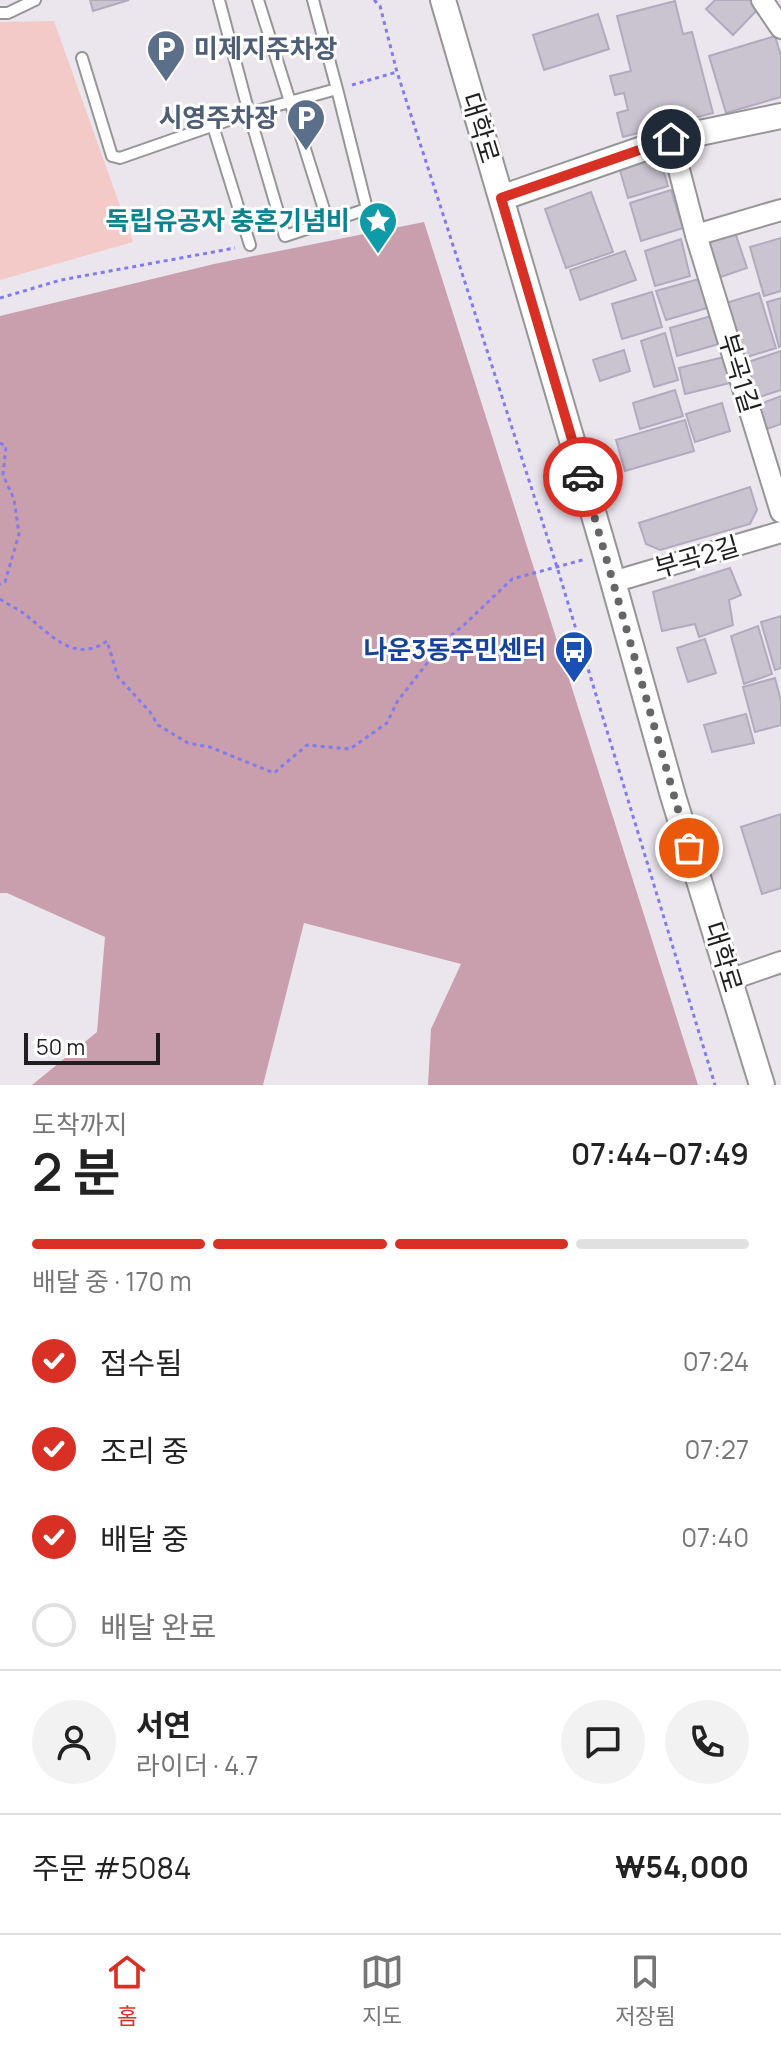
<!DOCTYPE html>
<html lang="ko">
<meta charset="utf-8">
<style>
:root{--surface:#fff;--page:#f2f2f2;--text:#222;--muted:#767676;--line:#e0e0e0;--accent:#d93025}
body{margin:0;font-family:Manrope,"Noto Sans KR",sans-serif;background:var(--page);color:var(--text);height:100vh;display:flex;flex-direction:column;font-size:30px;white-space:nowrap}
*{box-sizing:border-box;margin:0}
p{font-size:26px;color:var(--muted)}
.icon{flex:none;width:44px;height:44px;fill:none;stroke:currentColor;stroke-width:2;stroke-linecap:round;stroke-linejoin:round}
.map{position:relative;height:1085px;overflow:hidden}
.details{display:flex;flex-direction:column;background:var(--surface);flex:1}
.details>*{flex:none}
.scale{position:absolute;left:24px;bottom:20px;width:136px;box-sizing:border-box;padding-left:8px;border:4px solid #1f1f1f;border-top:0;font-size:22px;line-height:28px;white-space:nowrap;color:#1f1f1f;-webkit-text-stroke:6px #fff;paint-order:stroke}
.pin{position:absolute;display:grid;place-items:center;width:68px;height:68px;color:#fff;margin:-34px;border:4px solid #fff;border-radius:50%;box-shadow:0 2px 8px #0007}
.courier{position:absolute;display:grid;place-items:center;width:80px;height:80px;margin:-40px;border:6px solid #d93025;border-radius:50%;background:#fff;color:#222;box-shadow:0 2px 10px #0007}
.headline em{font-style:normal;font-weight:600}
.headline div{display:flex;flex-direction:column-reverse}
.headline{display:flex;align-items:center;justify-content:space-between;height:136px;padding:0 32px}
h1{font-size:52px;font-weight:600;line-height:60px}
.bar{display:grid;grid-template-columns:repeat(4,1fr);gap:12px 8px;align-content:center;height:96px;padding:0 32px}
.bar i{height:10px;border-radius:6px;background:var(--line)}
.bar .selected{background:var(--accent)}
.bar p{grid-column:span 4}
.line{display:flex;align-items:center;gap:20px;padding:0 32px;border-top:2px solid var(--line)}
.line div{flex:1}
.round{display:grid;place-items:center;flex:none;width:84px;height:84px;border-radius:42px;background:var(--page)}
ol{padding:0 32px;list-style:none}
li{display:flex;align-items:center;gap:24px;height:88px}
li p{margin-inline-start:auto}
li .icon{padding:8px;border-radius:50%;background:var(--accent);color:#fff;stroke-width:4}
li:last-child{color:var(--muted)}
li i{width:44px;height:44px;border:4px solid var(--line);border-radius:50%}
.tabs{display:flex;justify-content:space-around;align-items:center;height:112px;border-top:2px solid var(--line);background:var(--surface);font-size:22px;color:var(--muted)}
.tabs a{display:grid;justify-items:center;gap:4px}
.tabs .selected{color:var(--accent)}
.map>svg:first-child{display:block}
.forest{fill:#c99fad}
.park{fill:#f4cac8}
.building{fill:#c9c4d0;stroke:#b2aabe;stroke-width:2}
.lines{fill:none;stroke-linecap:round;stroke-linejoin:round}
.service-casing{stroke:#969696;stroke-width:14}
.minor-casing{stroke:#969696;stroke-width:24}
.tertiary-casing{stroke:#969696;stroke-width:28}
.path{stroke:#827beb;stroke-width:3;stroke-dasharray:4 4;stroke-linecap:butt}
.service{stroke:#fff;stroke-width:10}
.minor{stroke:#fff;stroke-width:20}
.tertiary{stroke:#fff;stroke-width:24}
.done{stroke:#666567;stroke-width:8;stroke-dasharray:0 14.4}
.route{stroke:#d93025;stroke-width:10}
.labels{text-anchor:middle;stroke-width:6;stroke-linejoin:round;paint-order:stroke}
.service-label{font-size:26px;font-weight:bold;fill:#4e5e75;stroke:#fff;text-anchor:start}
.street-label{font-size:26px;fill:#1f1f1f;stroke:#fff}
.culture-label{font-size:26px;font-weight:bold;fill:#0d838f;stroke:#fff;text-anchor:end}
.transit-label{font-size:26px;font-weight:bold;fill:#164399;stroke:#fff;text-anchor:end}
</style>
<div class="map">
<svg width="781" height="1085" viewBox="0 0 781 1085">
<rect width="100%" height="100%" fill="#ebe6ee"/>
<path class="forest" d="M424,222L698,1085H428L431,1029L461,964L304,923L263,1085H32L97,1032L105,937L7,893H0V316L214,264Z"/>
<path class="park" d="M54,21L133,242L0,280V22Z"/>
<path class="building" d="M90,0H129L93,11Z
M715,0H751L759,8L733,35L706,9Z
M675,1L683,34L692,32L713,113L623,137L617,113L628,110L624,93L615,95L610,76L631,71L617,16Z
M598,14L609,49L544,70L533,35Z
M775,36L781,56V97L726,113L709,56Z
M659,156L668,186L628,198L619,167Z
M671,190L683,228L641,241L630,203Z
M591,192L613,252L566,268L545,209Z
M735,232L747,268L715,279L703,242Z
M781,238V291L764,296L750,247Z
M681,239L690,276L655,286L645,251Z
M625,251L636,280L580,300L570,270Z
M699,279L707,308L666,320L656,291Z
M652,292L662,327L622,339L612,304Z
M759,293L776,348L741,359L723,304Z
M781,298V346L779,347L767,302Z
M711,316L719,344L677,356L670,328Z
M665,333L678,380L654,387L641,341Z
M624,350L630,371L600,381L593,360Z
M781,351V390L753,399L742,364Z
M724,357L730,383L685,394L679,368Z
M675,390L683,416L640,429L633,403Z
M781,396V424L767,429L758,405Z
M722,403L730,431L695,442L686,414Z
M685,420L694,451L625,471L616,440Z
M750,487L757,510L750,524L660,550L646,544L639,523Z
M730,568L741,595L729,600L733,625L699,637L695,624L662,631L653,592Z
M781,616V668L775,670L761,622Z
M758,626L772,674L744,684L731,636Z
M705,639L716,673L688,682L677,648Z
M775,678L781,701V725L755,732L743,687Z
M746,714L754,743L712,752L704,725Z
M781,814V888L762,894L741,827Z"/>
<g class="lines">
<g class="service-casing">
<path id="service" d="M258,0L328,222
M313,0L337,89
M0,13H8L35,0
M82,58L112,156L120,158L249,113L337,89L367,209L285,236L249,113L219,0
M213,126L250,245"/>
</g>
<g class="minor-casing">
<path id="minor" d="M762,0L781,28
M671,139L696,235L781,512
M696,235L781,210
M613,582L781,532
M729,980L781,962"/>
</g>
<g class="tertiary-casing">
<path id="tertiary" d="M443,0L605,553L673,796L762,1085
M501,198L671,139L781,116"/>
</g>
<path class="path" d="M374,0L380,6L397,72L557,567L715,1085
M352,85L397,72
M0,298L61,280L235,248
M0,443L6,446L3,475L14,499L19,534L5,582L0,584
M0,599C7,604 16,608 23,613C49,632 73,665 107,641L118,677L150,712L158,725L188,743L210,747L274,773L307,745L350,749L387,723L397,702L445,640L464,625L512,579L586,559"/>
<use href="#service" class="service"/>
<use href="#minor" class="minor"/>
<use href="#tertiary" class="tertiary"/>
</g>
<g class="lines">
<path class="done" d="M583,477L689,848"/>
<path class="route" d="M583,477L501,198L671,139"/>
</g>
<defs>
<g id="parking-pin" transform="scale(2)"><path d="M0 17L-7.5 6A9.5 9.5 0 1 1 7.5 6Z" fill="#5c6f8a" stroke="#fff"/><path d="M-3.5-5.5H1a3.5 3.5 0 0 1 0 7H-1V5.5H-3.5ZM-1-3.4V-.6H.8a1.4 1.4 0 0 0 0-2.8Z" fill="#fff"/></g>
<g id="sight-pin" transform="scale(2)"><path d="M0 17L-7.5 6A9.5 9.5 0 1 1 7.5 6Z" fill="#0f9aa8" stroke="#fff"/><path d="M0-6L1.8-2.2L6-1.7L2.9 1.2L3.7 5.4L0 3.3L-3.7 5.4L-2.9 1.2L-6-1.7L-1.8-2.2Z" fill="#fff"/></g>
<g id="bus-pin" transform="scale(2)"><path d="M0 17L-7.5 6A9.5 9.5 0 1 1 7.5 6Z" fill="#1a4fb4" stroke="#fff"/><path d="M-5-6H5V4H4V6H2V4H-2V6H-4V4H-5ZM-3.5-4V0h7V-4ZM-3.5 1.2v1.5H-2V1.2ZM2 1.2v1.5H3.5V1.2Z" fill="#fff"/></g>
</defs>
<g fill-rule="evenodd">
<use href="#parking-pin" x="166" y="49"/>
<use href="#parking-pin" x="306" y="118"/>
<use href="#sight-pin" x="378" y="221"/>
<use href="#bus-pin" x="574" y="650"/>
</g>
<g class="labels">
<g class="service-label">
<text x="194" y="58">미제지주차장</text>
<text x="278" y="127" text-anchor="end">시영주차장</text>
</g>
<g class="street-label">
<text transform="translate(480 128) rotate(73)" y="9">대학로</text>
<text transform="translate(739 373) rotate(73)" y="9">부곡1길</text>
<text transform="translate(697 557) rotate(-16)" y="9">부곡2길</text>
<text transform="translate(723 957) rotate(73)" y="9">대학로</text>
</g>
<g class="culture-label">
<text x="350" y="230">독립유공자 충혼기념비</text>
</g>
<g class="transit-label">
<text x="546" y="659">나운3동주민센터</text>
</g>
</g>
</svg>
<div class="scale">50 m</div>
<div class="pin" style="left:689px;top:848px;background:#ea580c"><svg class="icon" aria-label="bag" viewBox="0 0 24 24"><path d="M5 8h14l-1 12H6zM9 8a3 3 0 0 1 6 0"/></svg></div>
<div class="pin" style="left:671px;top:139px;background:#1f2937"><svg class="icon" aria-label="home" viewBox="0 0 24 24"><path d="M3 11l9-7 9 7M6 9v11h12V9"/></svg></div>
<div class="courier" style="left:583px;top:477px"><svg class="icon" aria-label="car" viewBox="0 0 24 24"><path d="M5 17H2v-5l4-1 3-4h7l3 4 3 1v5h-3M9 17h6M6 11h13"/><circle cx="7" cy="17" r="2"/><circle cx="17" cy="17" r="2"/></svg></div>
</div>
<section class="details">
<div class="headline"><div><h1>2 분</h1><p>도착까지</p></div><em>07:44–07:49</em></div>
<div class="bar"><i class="selected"></i><i class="selected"></i><i class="selected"></i><i></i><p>배달 중 · 170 m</p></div>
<ol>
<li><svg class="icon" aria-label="check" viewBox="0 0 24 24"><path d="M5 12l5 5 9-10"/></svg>접수됨<p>07:24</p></li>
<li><svg class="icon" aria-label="check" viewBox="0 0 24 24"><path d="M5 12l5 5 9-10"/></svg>조리 중<p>07:27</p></li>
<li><svg class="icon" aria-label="check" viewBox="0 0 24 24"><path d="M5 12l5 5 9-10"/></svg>배달 중<p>07:40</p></li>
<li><i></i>배달 완료</li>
</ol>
<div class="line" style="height:144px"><a class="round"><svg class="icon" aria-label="person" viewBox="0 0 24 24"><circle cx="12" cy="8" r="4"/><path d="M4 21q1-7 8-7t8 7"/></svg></a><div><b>서연</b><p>라이더 · 4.7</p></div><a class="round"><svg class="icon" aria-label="chat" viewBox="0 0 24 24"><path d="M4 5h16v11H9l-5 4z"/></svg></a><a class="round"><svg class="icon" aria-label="phone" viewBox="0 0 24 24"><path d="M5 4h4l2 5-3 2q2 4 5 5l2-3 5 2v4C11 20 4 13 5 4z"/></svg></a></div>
<div class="line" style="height:104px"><div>주문 #5084</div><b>₩54,000</b></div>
</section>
<nav class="tabs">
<a class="selected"><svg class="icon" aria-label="home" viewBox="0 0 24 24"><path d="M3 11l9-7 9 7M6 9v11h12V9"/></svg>홈</a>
<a><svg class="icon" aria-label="map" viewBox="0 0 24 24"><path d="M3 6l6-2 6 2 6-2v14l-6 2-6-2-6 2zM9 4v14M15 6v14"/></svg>지도</a>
<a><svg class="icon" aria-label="saved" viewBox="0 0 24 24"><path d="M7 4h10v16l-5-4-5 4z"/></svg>저장됨</a>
</nav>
